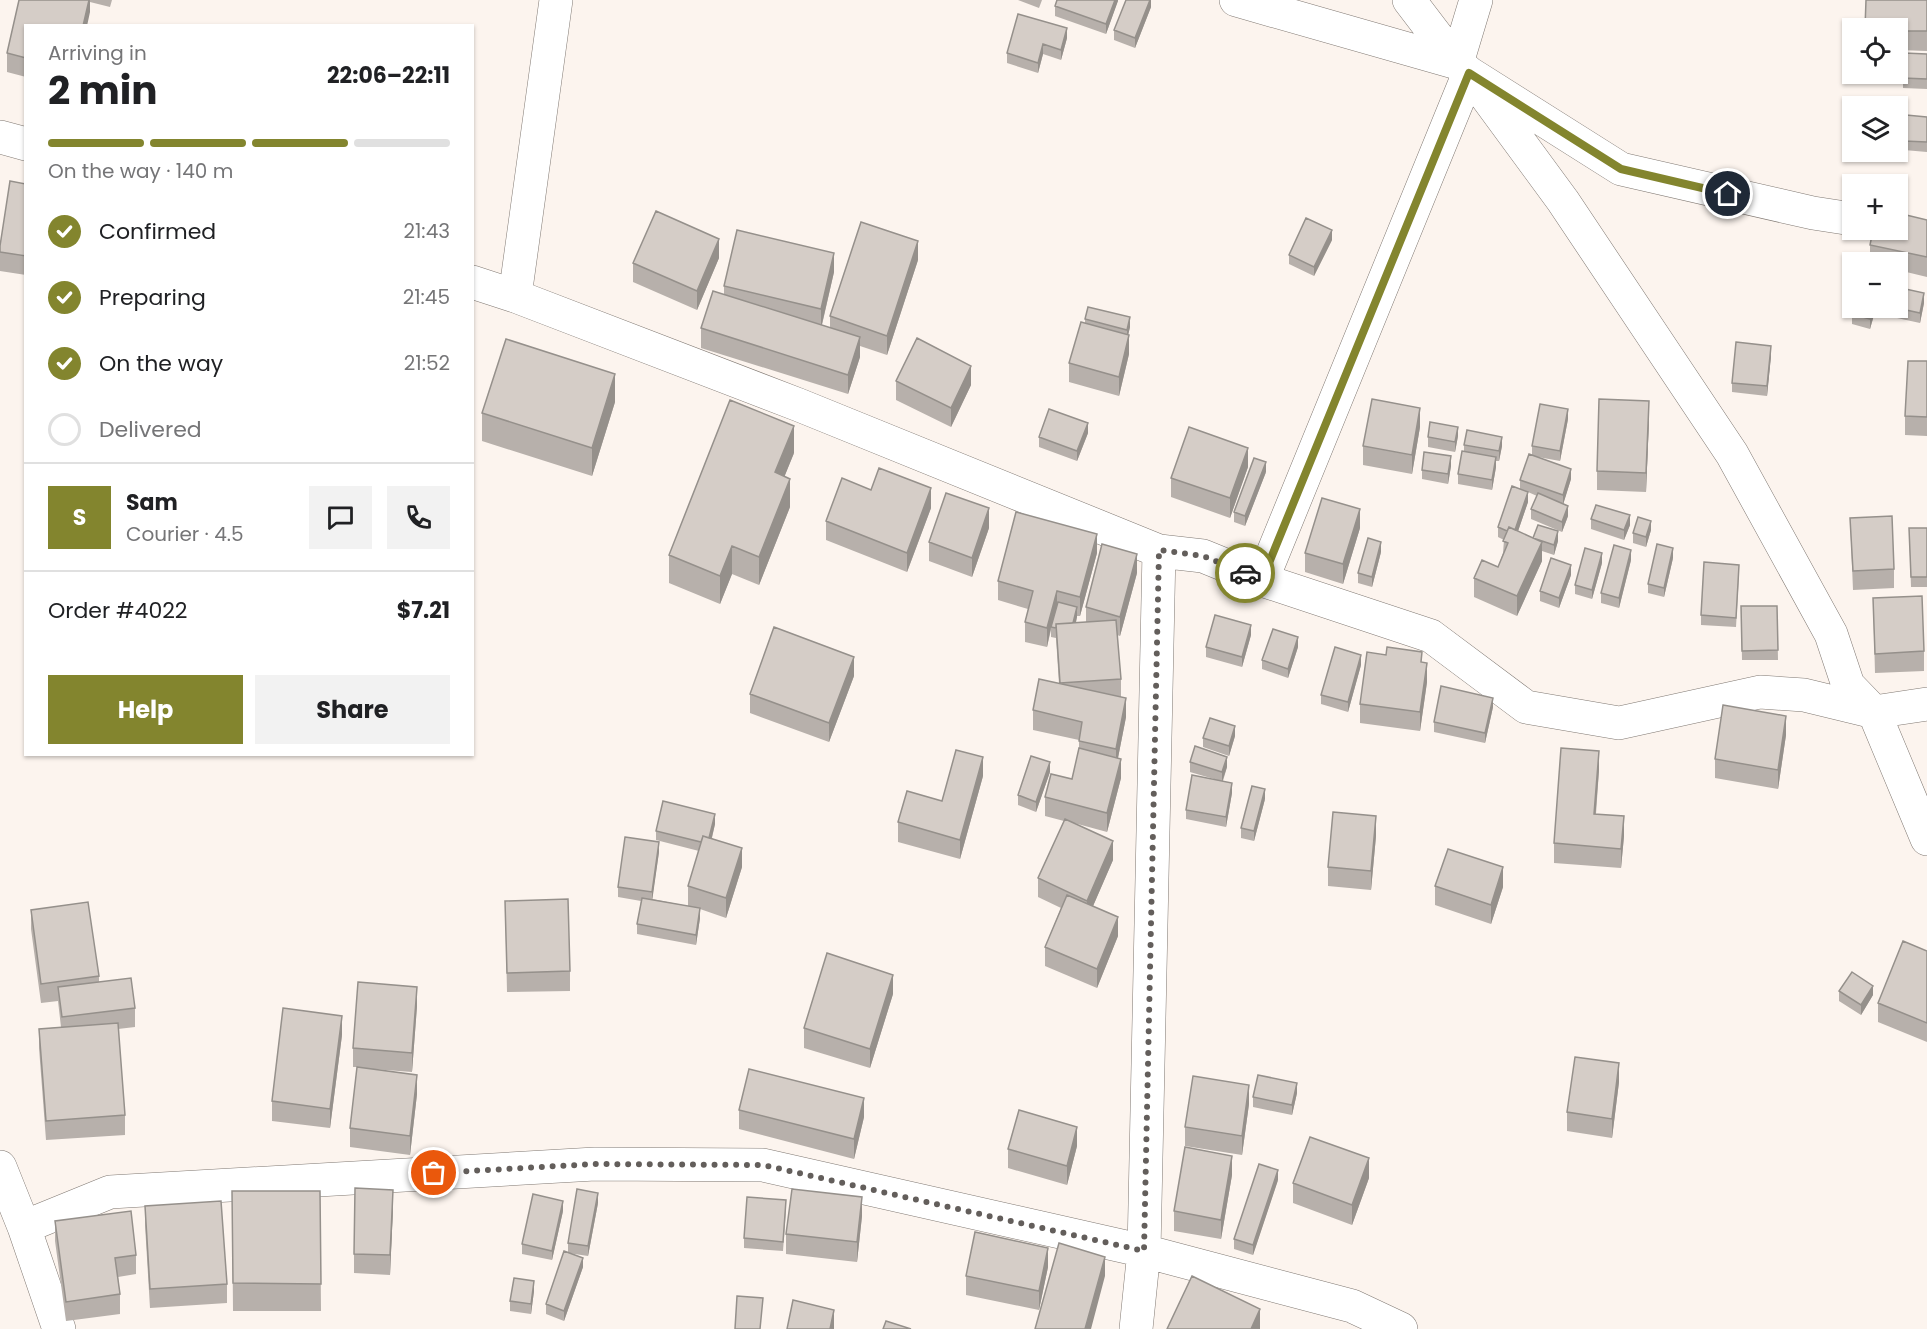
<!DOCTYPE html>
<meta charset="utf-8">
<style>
:root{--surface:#fff;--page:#f2f2f2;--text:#202124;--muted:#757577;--line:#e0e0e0;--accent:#83852e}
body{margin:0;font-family:Poppins,sans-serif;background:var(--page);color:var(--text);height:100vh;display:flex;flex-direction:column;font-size:22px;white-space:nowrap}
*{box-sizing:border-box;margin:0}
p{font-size:20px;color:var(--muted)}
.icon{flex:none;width:33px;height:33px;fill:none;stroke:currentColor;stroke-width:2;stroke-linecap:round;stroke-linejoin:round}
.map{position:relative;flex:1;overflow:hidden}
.details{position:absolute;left:24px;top:24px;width:450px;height:732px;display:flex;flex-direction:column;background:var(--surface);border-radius:0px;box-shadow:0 2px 4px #0004}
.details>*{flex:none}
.buttons{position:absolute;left:1842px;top:18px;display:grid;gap:12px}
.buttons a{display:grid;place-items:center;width:66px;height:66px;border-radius:0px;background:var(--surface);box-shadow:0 2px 4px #0004;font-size:30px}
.pin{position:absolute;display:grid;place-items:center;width:51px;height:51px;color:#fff;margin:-26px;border:3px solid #fff;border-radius:50%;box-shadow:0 2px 6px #0007}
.courier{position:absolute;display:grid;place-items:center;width:60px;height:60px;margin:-30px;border:4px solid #83852e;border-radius:50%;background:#fff;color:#222;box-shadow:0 2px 8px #0007}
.summary em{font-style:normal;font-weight:700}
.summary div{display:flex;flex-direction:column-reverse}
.summary{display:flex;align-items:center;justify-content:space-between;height:102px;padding:0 24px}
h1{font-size:39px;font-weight:700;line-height:45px}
.bar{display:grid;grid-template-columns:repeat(4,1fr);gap:9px 6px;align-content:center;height:72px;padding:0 24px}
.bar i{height:8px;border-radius:4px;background:var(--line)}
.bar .active{background:var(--accent)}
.bar p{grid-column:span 4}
.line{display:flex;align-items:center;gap:15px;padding:0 24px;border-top:2px solid var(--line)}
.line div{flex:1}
.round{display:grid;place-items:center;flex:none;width:63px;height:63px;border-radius:0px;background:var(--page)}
ol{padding:0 24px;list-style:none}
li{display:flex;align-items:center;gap:18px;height:66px}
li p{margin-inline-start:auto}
li .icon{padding:6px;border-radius:50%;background:var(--accent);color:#fff;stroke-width:4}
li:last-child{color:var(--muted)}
li i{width:33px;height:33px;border:3px solid var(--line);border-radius:50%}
.primary-button{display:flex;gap:12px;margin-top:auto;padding:12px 24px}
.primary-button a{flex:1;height:69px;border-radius:0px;background:var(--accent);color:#fff;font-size:24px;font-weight:700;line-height:69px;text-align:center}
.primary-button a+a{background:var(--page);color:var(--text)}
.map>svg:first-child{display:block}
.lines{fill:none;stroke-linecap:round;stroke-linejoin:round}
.minor-casing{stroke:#807973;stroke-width:34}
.minor{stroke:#fff;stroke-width:33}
.wall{fill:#b7b0ab}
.shaded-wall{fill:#95908b}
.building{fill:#d5cdc7;stroke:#95908b;stroke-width:1.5}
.done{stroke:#635e5b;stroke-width:6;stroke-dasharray:0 10.8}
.route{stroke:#83852e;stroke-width:8}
</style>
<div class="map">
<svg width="1927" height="1329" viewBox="0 0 1927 1329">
<rect width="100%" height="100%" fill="#fcf4ee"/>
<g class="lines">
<g class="minor-casing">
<path id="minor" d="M1236,0L1457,63
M1409,0L1457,63L1469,73L1563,201L1732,454L1831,634L1848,685L1874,712L1927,839
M1457,63L1476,0
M0,137L26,144
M472,282L515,296L799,405L1159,551L1203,556L1262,580L1431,636L1526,707L1619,723L1760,692L1804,695L1874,712L1927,704
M515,296L556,0
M1262,580L1469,73L1621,169L1813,213L1852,219
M0,1167L24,1227L59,1329
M24,1227L110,1192L595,1164L763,1165L1144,1251L1352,1306L1401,1329
M1136,1329L1144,1251L1159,551"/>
</g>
<use href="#minor" class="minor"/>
</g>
<path class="wall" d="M19,0H112L110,7L90,2V12L26,26V77L7,72V53Z
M1018,0H1042L1039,8Z
M1118,0L1106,34L1055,16V6Z
M1151,0V7L1135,48L1114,40V30Z
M1927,0V51L1898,50V28Z
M1067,38L1061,60L1043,54L1038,73L1007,63V53Z
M1927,54V89L1903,88V78Z
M1927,117V152L1904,150V141Z
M26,184V275L0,271V246Z
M1927,220V277L1898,270V262H1870V245Z
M1332,240L1314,276L1289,264V255Z
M719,258L697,310L633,282V263Z
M918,260L887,355L860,346V357L848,394L701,348V328L724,294V286L834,272L822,325L830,328V316Z
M1924,303L1920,323L1897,318V308Z
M1854,308H1876L1870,329L1852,324V314Z
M1085,319L1130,327L1128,335L1129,354L1119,396L1069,382V363L1085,323Z
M1771,356L1767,396L1732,392V383Z
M1927,361V436L1905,435V416Z
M896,381L971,385L951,427L896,400Z
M615,402L592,476L482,441V413Z
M1568,419L1560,461L1538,457L1571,479L1563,504L1568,516L1562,532L1531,519V509L1537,496L1528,492V502L1518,531L1533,538L1558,541L1554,555L1542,551V561L1517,616L1474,597V578L1498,567L1503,553L1504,540L1498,537V527L1520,489V480L1532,455V446Z
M1649,420L1646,492L1597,490V471Z
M1420,427L1412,474L1363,465V446Z
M1088,433L1077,461L1039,447V437Z
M1458,436L1455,452L1428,447V437Z
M1464,445L1502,446L1499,461H1496V467L1492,490L1458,484V474L1464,452Z
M794,453L784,477L790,507L759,585L732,574L720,604L669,583V555Z
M1451,466L1448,484L1422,479V470Z
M1248,467L1230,518L1171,497V478Z
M1266,472L1245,526L1234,522V512Z
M871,490L931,508L907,572L826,540V521Z
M1850,518L1894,569V588L1853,590Z
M1591,519L1630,525L1624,540L1591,529Z
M989,528L972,577L929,561V542Z
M1360,528L1343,584L1305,572V553Z
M1909,528H1927V587H1911Z
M1651,530L1646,547L1633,543V533Z
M1381,552L1372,587L1358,583V573Z
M1097,553L1080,616H1077L1076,623L1086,622V607L1137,573L1120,636L1117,635L1121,679V697L1126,717L1118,758L1121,778L1107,832L1074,823L1113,860L1093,906L1118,936L1097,988L1045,966V947L1061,908L1038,897V878L1064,821L1045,816V797L1072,779L1079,750V740L1033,730V710L1059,684L1056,638L1051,637V630L1047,647L1025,642V622L1028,609L998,600V581Z
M1673,558L1664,597L1648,593V584Z
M1631,560L1619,608L1601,603V593Z
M1602,563L1592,599L1575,594V585Z
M1571,575L1559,608L1540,601V591Z
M1739,575L1736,627L1701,625V615Z
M1873,598L1924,651V671L1875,673Z
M1741,606H1777L1778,660H1742Z
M1251,635L1242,667L1206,657V647Z
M1298,647L1288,678L1262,669V660Z
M1422,662L1427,682L1420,731L1360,723V704Z
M1361,665L1348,712L1321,704V695Z
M854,676L829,742L750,713V694Z
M1493,707L1485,743L1434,732V722Z
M1786,735L1778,789L1715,778V759Z
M1235,736L1229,756L1203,747V738Z
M1190,762L1227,767L1223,781L1232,793L1226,827L1186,819V810L1214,779L1190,772Z
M1599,770L1596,814L1624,836L1621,868L1554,863V843Z
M1050,772L1036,812L1018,805V795Z
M983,776L960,859L898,842V822L942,801Z
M1265,799L1254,841L1241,838V828Z
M715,824L712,838L742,867L726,918L700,909V918L696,945L637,934V924L641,901L618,897V887L659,852L652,899L688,906V886L699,851L656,840V831Z
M1376,836L1371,890L1328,886V867Z
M1435,886L1503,887L1491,924L1435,905Z
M505,901L570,971V991L507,992Z
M31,910L99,976V982L135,1008V1027L118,1029L125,1115V1135L46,1140L39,1048V1029L61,1027L58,1001L41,1003L31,929Z
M1927,951V1042L1878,1022V1003Z
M1839,991L1873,995L1861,1015L1839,1001Z
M893,994L870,1068L804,1048V1028Z
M417,1006L412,1072L359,1068L417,1094L410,1155L350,1147V1128L357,1067H353V1048Z
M342,1035L330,1128L272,1121V1101Z
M1619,1082L1612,1138L1567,1131V1112Z
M1297,1093L1292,1115L1253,1107V1097Z
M1249,1104L1242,1155L1185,1146V1127Z
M739,1110L864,1117L854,1159L739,1129Z
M1077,1146L1067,1185L1008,1168V1149Z
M1232,1175L1221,1239L1174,1231V1211Z
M1369,1178L1352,1225L1293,1203V1183Z
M1278,1180L1253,1255L1234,1249V1239Z
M232,1191H320L321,1311H233Z
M598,1203L588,1256L568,1253L583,1267L564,1321L546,1314V1304L568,1253V1243Z
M145,1206L227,1284V1303L150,1308L145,1225Z
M393,1209L390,1275L354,1273V1254Z
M786,1210L783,1251L744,1248V1238Z
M563,1211L552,1260L522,1254V1244Z
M862,1216L857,1262L786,1254V1234Z
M55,1221L136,1255V1274L118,1277L120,1294V1314L66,1321L55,1241Z
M1048,1267L1039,1310L966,1295V1276Z
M534,1291L531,1314L510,1311V1301Z"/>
<path class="shaded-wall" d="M89,0H90V12L87,26H83Z
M1115,0H1118V1L1106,34V24Z
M1150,0H1151V7L1135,48V38Z
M1067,28V38L1061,60V50Z
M1043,44V54L1038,73V63Z
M1332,230V240L1314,276V267Z
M719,239V258L697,310V291Z
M918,241V260L887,355V336Z
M834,253V272L821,328V309Z
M1924,293V303L1920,323V313Z
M1873,308H1876L1870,329V319Z
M1130,317V327L1127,340V330Z
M1129,335V354L1119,396V377Z
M860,337V357L848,394V375Z
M1771,346V356L1767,396V386Z
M971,366V385L951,427V408Z
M615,374V402L592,476V448Z
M1649,401V420L1646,492V473Z
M1420,408V427L1412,474V455Z
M1568,409V419L1560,461V451Z
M1088,423V433L1077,461V451Z
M794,426V453L775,500V472Z
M1458,427V436L1455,452V442Z
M1502,437V446L1499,461V451Z
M1248,448V467L1230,518V498Z
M1451,456V466L1448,484V474Z
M1496,457V467L1492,490V480Z
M1266,462V472L1245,526V516Z
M1571,469V479L1563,505V495Z
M790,479V507L759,585V557Z
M931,488V508L907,572V553Z
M1528,492V502L1514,543V534Z
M1568,506V516L1562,532V522Z
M989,508V528L972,577V558Z
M1360,509V528L1343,584V564Z
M1630,515V525L1624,540V530Z
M1651,521V530L1646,547V537Z
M1558,531V541L1554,555V545Z
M1097,534V553L1080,616V597Z
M1381,542V552L1372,587V577Z
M1542,542V561L1517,616V596Z
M732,546V574L720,604V576Z
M1673,548V558L1664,597V588Z
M1631,550V560L1619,608V598Z
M1602,553V563L1592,599V590Z
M1137,554V573L1120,636V617Z
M1571,565V575L1559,608V598Z
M1057,591V611L1051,627L1047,647V628Z
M1077,607V617L1071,642V633Z
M1251,625V635L1242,667V657Z
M1298,637V647L1288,678V669Z
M1361,655V665L1348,712V702Z
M854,657V676L829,742V723Z
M1427,663V682L1420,731V712Z
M1126,698V717L1116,768V749Z
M1493,698V707L1485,743V733Z
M1786,716V735L1778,789V770Z
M1235,726V736L1229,756V746Z
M1599,751V770L1594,833V814Z
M983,757V776L960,859V840Z
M1227,757V767L1222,782V772Z
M1121,759V778L1107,832V813Z
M1050,762V772L1036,812V802Z
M1232,783V793L1226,827V817Z
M1265,789V799L1254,841V831Z
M715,814V824L708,853V844Z
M1376,816V836L1371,890V871Z
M1624,816V836L1621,868V849Z
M1113,841V860L1087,920V901Z
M659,842V852L652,902V892Z
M742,848V867L726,918V898Z
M1503,867V887L1491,924V905Z
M700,908V918L696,945V935Z
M1118,917V936L1097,988V969Z
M893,975V994L870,1068V1049Z
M1873,986V995L1861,1015V1005Z
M417,987V1006L412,1072V1053Z
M342,1016V1035L330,1128V1109Z
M1619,1063V1082L1612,1138V1119Z
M417,1075V1094L410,1155V1136Z
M1297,1083V1093L1292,1115V1105Z
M1249,1085V1104L1242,1155V1136Z
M864,1098V1117L854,1159V1139Z
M1077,1127V1146L1067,1185V1166Z
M1232,1156V1175L1221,1239V1220Z
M1369,1158V1178L1352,1225V1205Z
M1278,1170V1180L1253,1255V1245Z
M393,1190V1209L390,1275V1255Z
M598,1193V1203L588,1256V1246Z
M862,1197V1216L857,1262V1242Z
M563,1201V1211L552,1260V1251Z
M1048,1248V1267L1039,1310V1291Z
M1105,1257V1276L1091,1329H1085Z
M583,1258V1267L564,1321V1311Z
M534,1281V1291L531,1314V1304Z
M1260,1309V1329H1251Z
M834,1310V1329H830Z"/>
<path class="building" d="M19,0H89L83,26H26V58L7,53Z
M1057,0H1115L1106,24L1055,6Z
M1126,0H1150L1135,38L1114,30Z
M1866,0H1927V31H1898V28H1865Z
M1018,14L1067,28L1061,50L1043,44L1038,63L1007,53Z
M1904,53L1927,54V79L1903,78Z
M1906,115L1927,117V142L1904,141Z
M10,181L26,184V256L0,252V246Z
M656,211L719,239L697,291L633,263Z
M1898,213L1927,220V257L1870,245L1873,230H1898Z
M1306,218L1332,230L1314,267L1289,255Z
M861,222L918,241L887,336L830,316Z
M737,230L834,253L821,309L724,286Z
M1901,288L1924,293L1920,313L1897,308Z
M713,291L860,337L848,375L701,328Z
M1088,307L1130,317L1127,330L1085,319Z
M1854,308H1873L1870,319L1852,314Z
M1081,322L1129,335L1119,377L1069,363Z
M917,338L971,366L951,408L896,381Z
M506,339L615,374L592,448L482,413Z
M1736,342L1771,346L1767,386L1732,383Z
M1908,361H1927V417L1905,416Z
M1372,399L1420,408L1412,455L1363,446Z
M1599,399L1649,401L1646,473L1597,471Z
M730,400L794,426L775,472L790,479L759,557L732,546L720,576L669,555Z
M1540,404L1568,409L1560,451L1532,446Z
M1049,409L1088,423L1077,451L1039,437Z
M1430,422L1458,427L1455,442L1428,437Z
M1189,427L1248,448L1230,498L1171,478Z
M1467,430L1502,437L1499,451L1464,445Z
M1462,451L1496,457L1492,480L1458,474Z
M1424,452L1451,456L1448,474L1422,470Z
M1529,454L1571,469L1563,495L1520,480Z
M1254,458L1266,462L1245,516L1234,512Z
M879,468L931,488L907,553L826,521L842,478L871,490Z
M1512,486L1528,492L1515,530L1509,527L1507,531L1498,527Z
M946,493L989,508L972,558L929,542Z
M1538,493L1568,506L1562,522L1531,509Z
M1322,498L1360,509L1343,564L1305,553Z
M1596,505L1630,515L1624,530L1591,519Z
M1016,512L1097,534L1080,597L1057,591L1047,628L1025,622L1033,591L998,581Z
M1892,516L1894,569L1853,571L1850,518Z
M1638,517L1651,521L1646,537L1633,533Z
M1538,525L1558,531L1554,545L1533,538Z
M1509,527L1542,542L1517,596L1474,578L1482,560L1498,567L1508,543L1503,541Z
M1909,528H1927V577H1911Z
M1368,538L1381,542L1372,577L1358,573Z
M1102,544L1137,554L1120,617L1086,607Z
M1657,544L1673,548L1664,588L1648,584Z
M1614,545L1631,550L1619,598L1601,593Z
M1585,548L1602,553L1592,590L1575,585Z
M1551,558L1571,565L1559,598L1540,591Z
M1704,562L1739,565L1736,618L1701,615Z
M1922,596L1924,651L1875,654L1873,598Z
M1058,602L1077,607L1073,623L1056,624V628L1051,627Z
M1741,606H1777L1778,650L1742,651Z
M1215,615L1251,625L1242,657L1206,647Z
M1116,620L1121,679L1060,683L1056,624Z
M774,627L854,657L829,723L750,694Z
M1273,629L1298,637L1288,669L1262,660Z
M1335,647L1361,655L1348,702L1321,695Z
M1387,647L1422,652L1421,662L1427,663L1420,712L1360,704L1367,652L1386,655Z
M1039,679L1126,698L1116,749L1079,741L1082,722L1033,710Z
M1441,686L1493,698L1485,733L1434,722Z
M1723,705L1786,716L1778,770L1715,759Z
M1210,718L1235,726L1229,746L1203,738Z
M1195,746L1227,757L1222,772L1190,762Z
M1079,748L1121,759L1107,813L1045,797L1051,774L1072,779Z
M1561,748L1599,751L1594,814L1624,816L1621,849L1554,843Z
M956,750L983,757L960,840L898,822L907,791L942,801Z
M1031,756L1050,762L1036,802L1018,795Z
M1192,775L1232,783L1226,817L1186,810Z
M1252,786L1265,789L1254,831L1241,828Z
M663,801L715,814L709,838L703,836L701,842L656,831Z
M1333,812L1376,816L1371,871L1328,867Z
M1065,819L1113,841L1087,901L1038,878Z
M703,836L742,848L726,898L688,886Z
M625,837L659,842L652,892L618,887Z
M1448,849L1503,867L1491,905L1435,886Z
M1067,895L1118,917L1097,969L1045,947Z
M642,898L700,908L696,935L637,924Z
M568,899L570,971L507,973L505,901Z
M88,902L99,976L41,984L31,910Z
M1903,941L1927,951V1023L1878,1003Z
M827,953L893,975L870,1049L804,1028Z
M1852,972L1873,986L1861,1005L1839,991Z
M131,978L135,1008L62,1017L58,987Z
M358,982L417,987L412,1053L353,1048Z
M283,1008L342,1016L330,1109L272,1101Z
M118,1023L125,1115L46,1121L39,1029Z
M1575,1057L1619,1063L1612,1119L1567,1112Z
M357,1067L417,1075L410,1136L350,1128Z
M749,1069L864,1098L854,1139L739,1110Z
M1258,1075L1297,1083L1292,1105L1253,1097Z
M1193,1076L1249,1085L1242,1136L1185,1127Z
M1019,1110L1077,1127L1067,1166L1008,1149Z
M1310,1137L1369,1158L1352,1205L1293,1183Z
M1185,1147L1232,1156L1221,1220L1174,1211Z
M1259,1164L1278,1170L1253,1245L1234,1239Z
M355,1188L393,1190L390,1255L354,1254Z
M577,1189L598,1193L588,1246L568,1243Z
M792,1189L862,1197L857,1242L786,1234Z
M232,1191H320L321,1284L233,1283Z
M533,1194L563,1201L552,1251L522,1244Z
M747,1197L786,1200L783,1242L744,1238Z
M221,1201L227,1284L150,1289L145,1206Z
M131,1211L136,1255L115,1258L120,1294L66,1302L55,1221Z
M975,1232L1048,1248L1039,1291L966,1276Z
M1059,1243L1105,1257L1085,1329H1035Z
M564,1251L583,1258L564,1311L546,1304Z
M1192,1276L1260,1309L1251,1329H1167Z
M514,1278L534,1281L531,1304L510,1301Z
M737,1296L763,1298L760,1329H735Z
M793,1300L834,1310L830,1329H787Z
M886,1321L911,1329H883Z"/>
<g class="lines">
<path class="done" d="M434,1173L595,1164L763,1165L1144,1251L1159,550L1203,556L1245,573"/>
<path class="route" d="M1245,573L1262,580L1469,73L1621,169L1728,194"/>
</g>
</svg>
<div class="buttons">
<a><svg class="icon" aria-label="locate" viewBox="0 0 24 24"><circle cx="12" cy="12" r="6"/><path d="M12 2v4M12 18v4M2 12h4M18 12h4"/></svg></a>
<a><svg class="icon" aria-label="layers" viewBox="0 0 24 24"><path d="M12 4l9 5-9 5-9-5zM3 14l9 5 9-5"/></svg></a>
<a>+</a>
<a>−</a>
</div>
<div class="pin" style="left:434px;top:1173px;background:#ea580c"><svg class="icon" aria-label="bag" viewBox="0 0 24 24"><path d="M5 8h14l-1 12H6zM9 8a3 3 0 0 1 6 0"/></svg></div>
<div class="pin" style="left:1728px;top:194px;background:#1f2937"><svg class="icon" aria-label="home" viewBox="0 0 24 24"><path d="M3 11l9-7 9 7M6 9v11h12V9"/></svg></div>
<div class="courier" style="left:1245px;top:573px"><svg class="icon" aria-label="car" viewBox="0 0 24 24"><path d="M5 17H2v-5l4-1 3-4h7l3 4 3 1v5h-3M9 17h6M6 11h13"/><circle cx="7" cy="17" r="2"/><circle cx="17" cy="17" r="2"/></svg></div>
<section class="details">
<div class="summary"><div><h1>2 min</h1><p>Arriving in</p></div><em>22:06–22:11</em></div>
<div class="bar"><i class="active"></i><i class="active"></i><i class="active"></i><i></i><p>On the way · 140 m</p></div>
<ol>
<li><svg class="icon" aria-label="check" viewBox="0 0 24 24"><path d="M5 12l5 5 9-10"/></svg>Confirmed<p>21:43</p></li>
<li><svg class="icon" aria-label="check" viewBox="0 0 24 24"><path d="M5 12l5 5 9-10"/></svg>Preparing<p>21:45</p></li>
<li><svg class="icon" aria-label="check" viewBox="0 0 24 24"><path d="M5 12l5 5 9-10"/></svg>On the way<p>21:52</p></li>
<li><i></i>Delivered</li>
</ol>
<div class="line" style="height:108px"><b class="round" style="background:var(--accent);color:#fff">S</b><div><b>Sam</b><p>Courier · 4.5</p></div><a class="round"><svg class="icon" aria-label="chat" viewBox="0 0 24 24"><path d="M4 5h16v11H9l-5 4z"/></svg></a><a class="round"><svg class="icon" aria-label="phone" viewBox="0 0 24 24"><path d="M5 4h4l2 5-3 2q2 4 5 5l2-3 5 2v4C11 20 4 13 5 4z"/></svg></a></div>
<div class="line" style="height:78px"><div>Order #4022</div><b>$7.21</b></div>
<div class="primary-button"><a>Help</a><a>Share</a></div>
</section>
</div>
